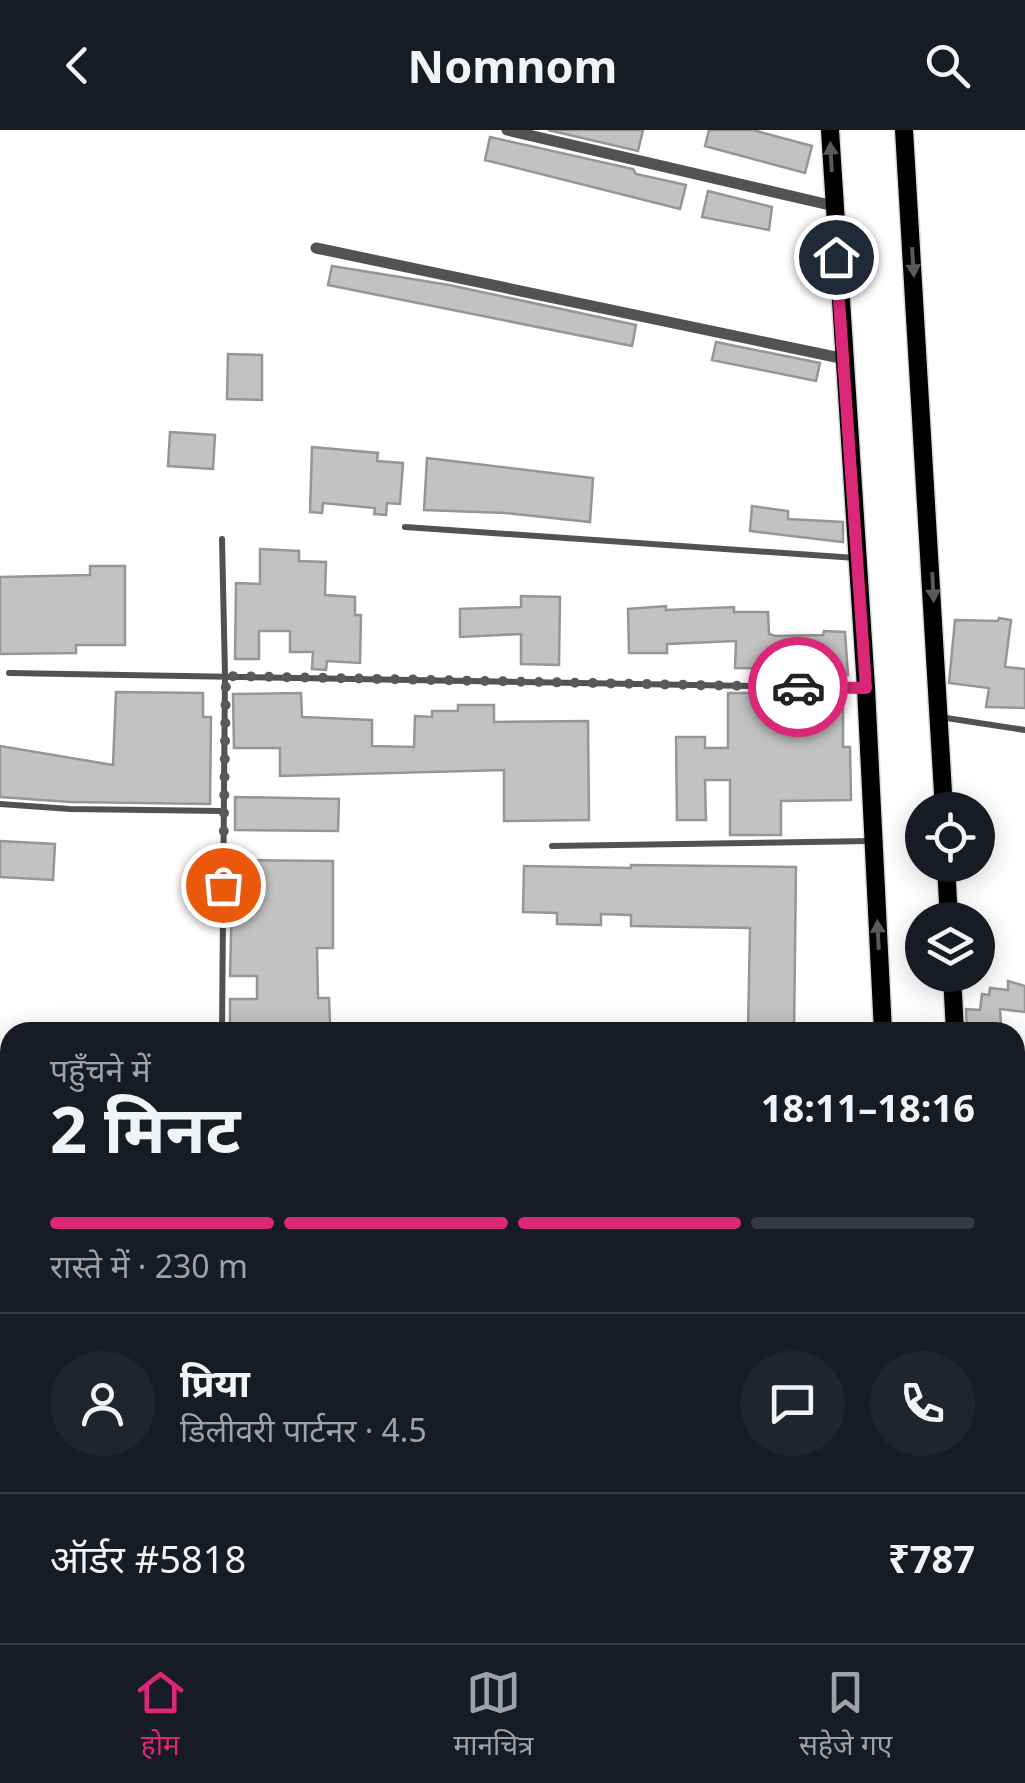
<!DOCTYPE html>
<html lang="hi">
<meta charset="utf-8">
<style>
:root{--surface:#171b24;--page:#20242c;--text:#f1f3f6;--muted:#9ea1a6;--line:#363941;--accent:#db2777}
body{margin:0;font-family:"Noto Sans","Noto Sans Devanagari",sans-serif;background:var(--page);color:var(--text);height:100vh;display:flex;flex-direction:column;font-size:38px;white-space:nowrap}
*{box-sizing:border-box;margin:0}
p{font-size:32px;color:var(--muted)}
.icon{flex:none;width:55px;height:55px;fill:none;stroke:currentColor;stroke-width:2;stroke-linecap:round;stroke-linejoin:round}
.map{position:relative;flex:1;overflow:hidden}
.drawer{position:absolute;left:0px;top:892px;width:1025px;height:622px;display:flex;flex-direction:column;background:var(--surface);border-radius:30px 30px 0 0;box-shadow:0 5px 25px #0003}
.drawer>*{flex:none}
.fabs{position:absolute;left:905px;top:662px;display:grid;gap:20px}
.fabs a{display:grid;place-items:center;width:90px;height:90px;border-radius:50%;background:var(--surface);box-shadow:0 5px 25px #0003;font-size:50px}
.pin{position:absolute;display:grid;place-items:center;width:85px;height:85px;color:#fff;margin:-42px;border:5px solid #fff;border-radius:50%;box-shadow:0 2px 10px #0007}
.courier{position:absolute;display:grid;place-items:center;width:100px;height:100px;margin:-50px;border:8px solid #db2777;border-radius:50%;background:#fff;color:#222;box-shadow:0 2px 12px #0007}
.head em{font-style:normal;font-weight:700}
.head div{display:flex;flex-direction:column-reverse}
.head{display:flex;align-items:center;justify-content:space-between;height:170px;padding:0 50px}
h1{font-size:65px;font-weight:700;line-height:75px}
.bar{display:grid;grid-template-columns:repeat(4,1fr);gap:15px 10px;align-content:center;height:120px;padding:0 50px}
.bar i{height:12px;border-radius:8px;background:var(--line)}
.bar .current{background:var(--accent)}
.bar p{grid-column:span 4}
.line{display:flex;align-items:center;gap:25px;padding:0 50px;border-top:2px solid var(--line)}
.line div{flex:1}
.round{display:grid;place-items:center;flex:none;width:105px;height:105px;border-radius:52px;background:var(--page)}
header{display:flex;justify-content:space-between;align-items:center;height:130px;padding:0 50px;background:var(--surface);font-size:45px;font-weight:700}
.dock{display:flex;justify-content:space-around;align-items:center;height:140px;border-top:2px solid var(--line);background:var(--surface);font-size:28px;color:var(--muted)}
.dock a{display:grid;justify-items:center;gap:5px}
.dock .current{color:var(--accent)}
.map>svg:first-child{display:block}
.building{fill:#c2c2c2;stroke:#969696;stroke-width:2.5}
.lines{fill:none;stroke-linecap:round;stroke-linejoin:round}
.primary-casing{stroke:#dbdbdb;stroke-width:21}
.service{stroke:#525252;stroke-width:6}
.minor{stroke:#525252;stroke-width:11}
.primary{stroke:#000;stroke-width:18}
.oneway{fill:#595959}
.done{stroke:#595959;stroke-width:10;stroke-dasharray:0 18}
.route{stroke:#db2777;stroke-width:12}
</style>
<header><svg class="icon" aria-label="back" viewBox="0 0 24 24"><path d="M15 5l-7 7 7 7"/></svg>Nomnom<svg class="icon" aria-label="search" viewBox="0 0 24 24"><circle cx="10" cy="10" r="6"/><path d="M15 15l6 6"/></svg></header>
<div class="map">
<svg width="1025" height="1513" viewBox="0 0 1025 1513">
<rect width="100%" height="100%" fill="#fff"/>
<path class="building" d="M548,0H643L638,21Z
M709,0H753L812,16L805,43L705,16Z
M490,7L633,39L636,44L686,55L680,79L485,30Z
M708,61L772,77L769,100L702,87Z
M332,136L449,155L636,195L632,216L328,155Z
M716,212L820,233L816,251L712,230Z
M228,224L262,225V270L227,269Z
M170,302L215,305L213,339L168,336Z
M312,317L378,323L377,331L403,333L400,374L387,373L386,385L374,384L375,378L323,373L322,383L310,382Z
M427,328L593,348L590,392L506,383L424,380Z
M752,376L788,381V389L843,392V412L750,401Z
M260,419L299,421V431L326,432L325,465L355,467V485H361L360,533L327,531L326,540L312,539L313,522H290V501H259V529H235L236,453L260,454Z
M90,436H125V515H76V523L0,524V447L90,445Z
M521,466L560,467L559,535L521,534V504L460,507V479L521,477Z
M666,476V480L734,477V482H768L769,504L775,506L823,505L824,501L845,502L848,545L803,539L735,538L736,511L667,514V523H629L628,479Z
M999,488L1011,490L1005,537L1025,539V578L986,577L989,558L949,553L955,490L998,491Z
M116,562L203,563V587H211L210,674L70,672L0,667V616L113,635Z
M301,563L302,587L372,590V616L414,617L415,586L432,587V581H458V575H494V592L588,591L589,690L504,691V640L280,646V618H234L233,564Z
M728,563H782V572H843V617H850L851,670L781,671V705H730V650H705L706,690H677L676,607H705V618H728Z
M235,667L339,669L338,701L235,700Z
M0,711L55,714L53,750L0,747Z
M233,730L333,731V818H317L318,868H329L330,894L230,895V869H257V846H230Z
M631,735L796,737L794,902H748L750,798L631,796V785L601,784V795L557,794V783L523,782L524,736L631,738Z
M1008,851L1025,856V882L1000,879L1001,895H984V902H967L966,879L980,880L982,864L989,865L990,858L1008,860Z"/>
<g class="lines">
<g class="primary-casing">
<path id="primary" d="M830,0L866,558L883,902
M904,0L944,680
M946,735L949,790
M952,845L955,902
M934,1505L935,1513
M969,1505V1513"/>
</g>
<path class="service" d="M405,397L856,428
M9,543L862,558
M940,587L1025,600
M0,674L70,679L223,681
M552,716L872,711
M222,902L225,545L222,409
M1015,944H1025
M1015,1341L1025,1340
M0,1386H10
M439,1512V1513"/>
<path class="minor" d="M507,0L834,76
M316,118L845,229"/>
<use href="#primary" class="primary"/>
</g>
<defs><path id="oneway-solid" d="M-6-.8H1V-3.2L6.5 0L1 3.2V.8H-6Z" transform="scale(2.5)"/></defs>
<g class="oneway">
<use href="#oneway-solid" transform="translate(831 27) rotate(-93)"/>
<use href="#oneway-solid" transform="translate(913 132) rotate(86)"/>
<use href="#oneway-solid" transform="translate(933 457) rotate(87)"/>
<use href="#oneway-solid" transform="translate(878 805) rotate(-93)"/>
</g>
<g class="lines">
<path class="done" d="M223,755L226,546L798,557"/>
<path class="route" d="M798,557L866,558L836,127"/>
</g>
</svg>
<div class="fabs">
<a><svg class="icon" aria-label="locate" viewBox="0 0 24 24"><circle cx="12" cy="12" r="6"/><path d="M12 2v4M12 18v4M2 12h4M18 12h4"/></svg></a>
<a><svg class="icon" aria-label="layers" viewBox="0 0 24 24"><path d="M12 4l9 5-9 5-9-5zM3 14l9 5 9-5"/></svg></a>
</div>
<div class="pin" style="left:223px;top:755px;background:#ea580c"><svg class="icon" aria-label="bag" viewBox="0 0 24 24"><path d="M5 8h14l-1 12H6zM9 8a3 3 0 0 1 6 0"/></svg></div>
<div class="pin" style="left:836px;top:127px;background:#1f2937"><svg class="icon" aria-label="home" viewBox="0 0 24 24"><path d="M3 11l9-7 9 7M6 9v11h12V9"/></svg></div>
<div class="courier" style="left:798px;top:557px"><svg class="icon" aria-label="car" viewBox="0 0 24 24"><path d="M5 17H2v-5l4-1 3-4h7l3 4 3 1v5h-3M9 17h6M6 11h13"/><circle cx="7" cy="17" r="2"/><circle cx="17" cy="17" r="2"/></svg></div>
<section class="drawer">
<div class="head"><div><h1>2 मिनट</h1><p>पहुँचने में</p></div><em>18:11–18:16</em></div>
<div class="bar"><i class="current"></i><i class="current"></i><i class="current"></i><i></i><p>रास्ते में · 230 m</p></div>
<div class="line" style="height:180px"><a class="round"><svg class="icon" aria-label="person" viewBox="0 0 24 24"><circle cx="12" cy="8" r="4"/><path d="M4 21q1-7 8-7t8 7"/></svg></a><div><b>प्रिया</b><p>डिलीवरी पार्टनर · 4.5</p></div><a class="round"><svg class="icon" aria-label="chat" viewBox="0 0 24 24"><path d="M4 5h16v11H9l-5 4z"/></svg></a><a class="round"><svg class="icon" aria-label="phone" viewBox="0 0 24 24"><path d="M5 4h4l2 5-3 2q2 4 5 5l2-3 5 2v4C11 20 4 13 5 4z"/></svg></a></div>
<div class="line" style="height:130px"><div>ऑर्डर #5818</div><b>₹787</b></div>
</section>
</div>
<nav class="dock">
<a class="current"><svg class="icon" aria-label="home" viewBox="0 0 24 24"><path d="M3 11l9-7 9 7M6 9v11h12V9"/></svg>होम</a>
<a><svg class="icon" aria-label="map" viewBox="0 0 24 24"><path d="M3 6l6-2 6 2 6-2v14l-6 2-6-2-6 2zM9 4v14M15 6v14"/></svg>मानचित्र</a>
<a><svg class="icon" aria-label="saved" viewBox="0 0 24 24"><path d="M7 4h10v16l-5-4-5 4z"/></svg>सहेजे गए</a>
</nav>
